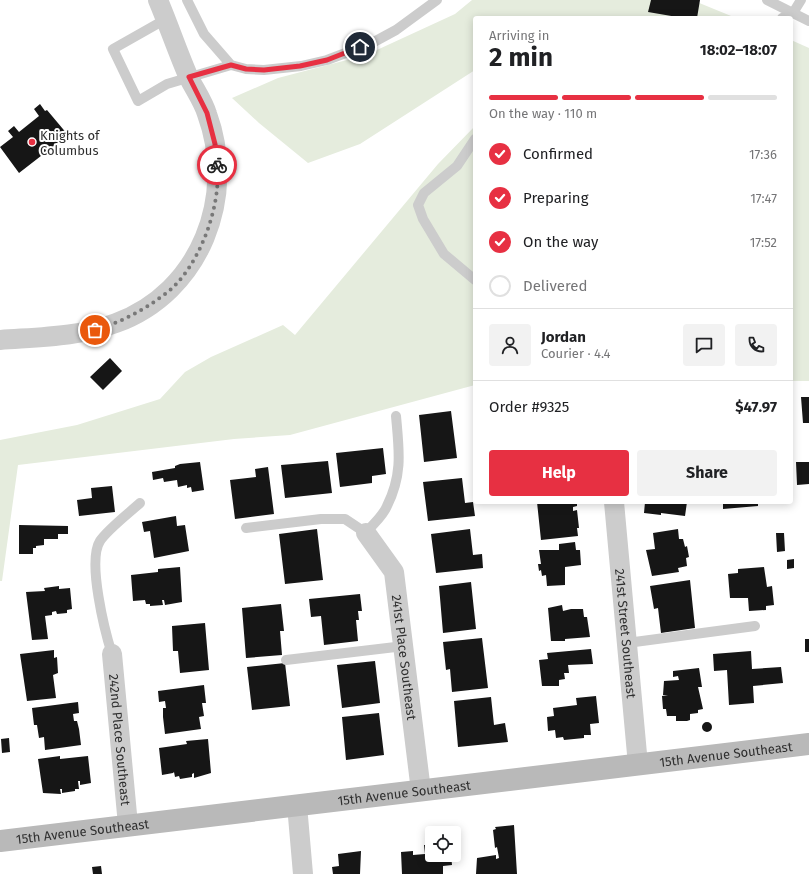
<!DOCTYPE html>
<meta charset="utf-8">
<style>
:root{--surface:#fff;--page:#f2f2f2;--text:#202124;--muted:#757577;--line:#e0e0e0;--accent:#e73042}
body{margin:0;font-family:"Fira Sans",sans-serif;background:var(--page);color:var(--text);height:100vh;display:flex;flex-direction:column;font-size:15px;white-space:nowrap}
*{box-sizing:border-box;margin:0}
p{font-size:13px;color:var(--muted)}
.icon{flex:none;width:22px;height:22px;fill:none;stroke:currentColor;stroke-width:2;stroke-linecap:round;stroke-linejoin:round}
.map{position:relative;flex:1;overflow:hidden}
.drawer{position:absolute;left:473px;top:16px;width:320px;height:488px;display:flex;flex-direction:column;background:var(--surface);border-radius:4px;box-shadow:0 2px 10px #0003}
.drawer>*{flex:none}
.controls{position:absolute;left:425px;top:826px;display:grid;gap:8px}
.controls a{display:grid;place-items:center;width:36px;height:36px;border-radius:4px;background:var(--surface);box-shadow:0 2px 10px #0003;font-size:20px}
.pin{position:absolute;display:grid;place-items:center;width:34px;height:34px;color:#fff;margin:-17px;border:2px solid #fff;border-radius:50%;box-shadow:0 1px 4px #0007}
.courier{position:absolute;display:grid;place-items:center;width:40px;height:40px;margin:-20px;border:3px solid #e73042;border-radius:50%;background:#fff;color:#222;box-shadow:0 1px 5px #0007}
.summary em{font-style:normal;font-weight:700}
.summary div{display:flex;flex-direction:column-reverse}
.summary{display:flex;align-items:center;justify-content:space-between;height:68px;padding:0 16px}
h1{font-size:26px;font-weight:700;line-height:30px}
.bar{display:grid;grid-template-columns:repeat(4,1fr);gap:6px 4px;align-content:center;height:48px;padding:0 16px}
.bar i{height:5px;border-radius:3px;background:var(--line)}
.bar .current{background:var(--accent)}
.bar p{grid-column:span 4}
.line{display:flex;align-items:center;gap:10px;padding:0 16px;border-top:1px solid var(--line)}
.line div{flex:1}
.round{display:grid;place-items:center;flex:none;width:42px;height:42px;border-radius:4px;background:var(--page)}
ol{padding:0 16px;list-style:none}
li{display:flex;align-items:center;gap:12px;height:44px}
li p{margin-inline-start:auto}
li .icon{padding:4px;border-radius:50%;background:var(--accent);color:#fff;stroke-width:4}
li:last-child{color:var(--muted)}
li i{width:22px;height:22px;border:2px solid var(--line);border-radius:50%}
.primary-button{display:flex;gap:8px;margin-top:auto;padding:8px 16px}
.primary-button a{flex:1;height:46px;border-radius:4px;background:var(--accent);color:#fff;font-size:16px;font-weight:700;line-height:46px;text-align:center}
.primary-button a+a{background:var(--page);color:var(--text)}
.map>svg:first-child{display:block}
.green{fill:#e5ecdd}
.building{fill:#161616}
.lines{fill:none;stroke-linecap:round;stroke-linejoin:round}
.lane{stroke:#ccc;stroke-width:10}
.street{stroke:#ccc;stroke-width:20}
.secondary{stroke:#b9b9b9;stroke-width:22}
.done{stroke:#787878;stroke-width:4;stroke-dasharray:0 7.2}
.route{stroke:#e73042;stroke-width:5}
.poi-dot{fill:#e73042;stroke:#fff;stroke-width:1.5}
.labels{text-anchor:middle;stroke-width:4;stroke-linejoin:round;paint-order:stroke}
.poi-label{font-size:13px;fill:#2f2f2f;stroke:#fff;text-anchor:start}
.street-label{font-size:13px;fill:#2f2f2f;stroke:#fff}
</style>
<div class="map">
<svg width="809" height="874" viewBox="0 0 809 874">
<rect width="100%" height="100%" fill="#fff"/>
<path class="green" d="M472,0H692L736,18H475V70L360,144L308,163L259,123L232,98L278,78L366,55L455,14Z
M791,40L809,48V381H791Z
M475,126V385L290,435L234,439L18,465L2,581H0V440L77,425L160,399L185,372L211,357L283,325L295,335L438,164Z"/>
<path class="building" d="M651,0H700L697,18H683L648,12Z
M40,104L45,111L47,110L68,135L19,173L0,147L13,137L8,131L14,126L19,132L39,116L34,109Z
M110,358L122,371L103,390L90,377Z
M801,397H809V423H803Z
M451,411L457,458L424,462L419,415Z
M383,448L386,474L372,476V483L340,487L336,453Z
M328,461L332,493L285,498L281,465Z
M200,462L204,490L192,492L191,487L187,488V485L178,487L177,480L164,482L163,478L153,480L152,472L175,468V466L180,464Z
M796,462H809V484L797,485Z
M268,467L274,514L235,519L230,480L256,477L255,469Z
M462,478L465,503L473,502L475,516L428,521L423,482Z
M112,486L115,512L79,516L77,500L92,498L91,488Z
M537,502H577V506L573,507V511L577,510L579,528H577L578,536L541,540Z
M645,502H687L685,516L661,513V515L644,513Z
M723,502H758V506L723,509Z
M176,516L177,526L185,525L189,551L154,558L150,531L144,532L142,522Z
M19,525L68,526V534H58V539H44V545L36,546V548H33V554H19Z
M317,529L323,580L285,584L279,534Z
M470,529L473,555L482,554L483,568L436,573L431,534Z
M678,529L679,539H683L685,547L687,546L689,557L686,558L687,566L678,568L679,572L652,576L646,550L655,549L653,533Z
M776,533H784L785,551L777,552Z
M575,542L576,550H580L581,565L565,567V585L547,586L546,575L542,576L541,570L539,571L538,564H541L539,550H559V544Z
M794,559V568L787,569V560Z
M180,567L182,602L165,605L164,600H162L163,605L150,606V604H146L145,600L133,601L131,575L158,572V569Z
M764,567L767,587L772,586L774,605L766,606V610L749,611L748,598H730L728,574L738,573V569Z
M690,580L695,628L661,633L658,608L654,609L650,586Z
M471,582L476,629L443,633L439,586Z
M59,586V589L70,588L72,609L67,610V613L57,614L56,611L52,612V615L45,616L48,639L32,640L26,592L45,591L44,588Z
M360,594L362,611H358L359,620H356L358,641L324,645L321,616L311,617L309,599Z
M281,604L284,631H280L282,655L246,658L242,608Z
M562,605L563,611L571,609H583L584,617H587L590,637L565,639V641H551L548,608Z
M205,623L209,670L180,673L178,651H173L172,626Z
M482,638L488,688L452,692L450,669L446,670L443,642Z
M805,639H809V652H805Z
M591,649L593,664L568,665L569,673H564L565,679L559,680V686H542L539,660L548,659L547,653Z
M54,650V658L57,657L58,673L53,675L56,698L27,701L20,654Z
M751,651L752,669L781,667L783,683L753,686L754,703L729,705L727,670L714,671L713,654Z
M375,661L380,703L342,708L337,665Z
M285,663L290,706L252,710L247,667Z
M699,668L702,687H698L703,709L698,710V713L690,714V720L687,721H676V716H667L666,709H663L662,696L668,695H663L664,681L679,680L678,676L673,677V671Z
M204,685L206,703H202L204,716L199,717L201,729L165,734L163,717V708H166L165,701L159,702L158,691Z
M596,696L599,723L590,724L591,735H584V738L564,740L563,737L556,738L555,730L548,731L547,717L554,716L553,708L577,705L576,698Z
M491,697L494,725L505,723L508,742L458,747L454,701Z
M78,702L79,713L73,714L74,721H77L79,729L81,745L45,750L44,737L39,738L37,725H34L32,708Z
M379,713L384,755L346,760L342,717Z
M702 727a5 5 0 1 1 10 0a5 5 0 1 1-10 0Z
M9,738L10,752L2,753L1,739Z
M208,739L211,773L194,778V773L192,774V777L180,779L179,776L175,777L174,772L173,773L162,775L159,748L187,744L186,741Z
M60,756V759L88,756L91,783L80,785V781H78L79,789H75V791L62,793V789H60L61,794L43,793L38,759Z
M514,825L517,874H476L477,858L496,855V859L499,858L497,847L495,848L493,830L496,829L495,827Z
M424,845H432V855H451L452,865L443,866V874H402L401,852L413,851V855L425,854Z
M361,851L360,874H333L332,867L339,866L338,854Z
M101,866L102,874H93L92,867Z"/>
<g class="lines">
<path class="lane" d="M187,0L204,34L231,65L246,69L264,70L301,66L327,60L372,43L396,30L437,0
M767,0L809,21
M782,18L793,13L801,0
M166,19L113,49L138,101L167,84L231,65
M475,139L457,166L424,193L418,205L423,219L444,254L475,280
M246,528L321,519H345L366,533C373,524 383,516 387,506C403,474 399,450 396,416
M627,643L755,626
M112,654C105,632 87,561 100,541C107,530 129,513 140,503
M286,660L404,646"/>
<g class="street">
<path d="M0,340C39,337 79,337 116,323C201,292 237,196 207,114C203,101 195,90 189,78C178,53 169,26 158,0"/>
<path id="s1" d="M614,502L638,765"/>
<path id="s2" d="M366,533L394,572L421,791"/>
<path id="s3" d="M112,654L128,825"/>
<path d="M297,805L303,874"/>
</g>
<path class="secondary" id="s4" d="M0,841L809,744"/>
</g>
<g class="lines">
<path class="done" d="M95,330C121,322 143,311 165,294C199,269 222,205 217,165"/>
<path class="route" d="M217,165L215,144L207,113L189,77L231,65L246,69L264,70L300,66L327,60L360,47"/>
</g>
<circle class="poi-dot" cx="32" cy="142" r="4"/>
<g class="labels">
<g class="poi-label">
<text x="40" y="140">Knights of<tspan x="40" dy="15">Columbus</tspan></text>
</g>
<g class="street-label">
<text dy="5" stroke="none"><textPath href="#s1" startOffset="132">241st Street Southeast</textPath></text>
<text dy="5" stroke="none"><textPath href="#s2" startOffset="134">241st Place Southeast</textPath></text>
<text dy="5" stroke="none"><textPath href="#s3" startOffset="86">242nd Place Southeast</textPath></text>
<text dy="5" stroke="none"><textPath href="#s4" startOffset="731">15th Avenue Southeast</textPath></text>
<text dy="5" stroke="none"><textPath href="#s4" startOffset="407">15th Avenue Southeast</textPath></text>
<text dy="5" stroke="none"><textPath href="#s4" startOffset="83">15th Avenue Southeast</textPath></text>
</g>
</g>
</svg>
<div class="controls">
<a><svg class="icon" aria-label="locate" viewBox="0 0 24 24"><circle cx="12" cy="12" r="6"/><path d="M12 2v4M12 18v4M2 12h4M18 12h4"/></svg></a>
</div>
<div class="pin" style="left:95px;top:330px;background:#ea580c"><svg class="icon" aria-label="bag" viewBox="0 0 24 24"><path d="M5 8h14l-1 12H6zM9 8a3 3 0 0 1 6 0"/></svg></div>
<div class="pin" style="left:360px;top:47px;background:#1f2937"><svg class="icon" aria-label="home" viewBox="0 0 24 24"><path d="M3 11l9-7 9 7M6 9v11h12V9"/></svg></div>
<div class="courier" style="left:217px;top:165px"><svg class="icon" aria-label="bike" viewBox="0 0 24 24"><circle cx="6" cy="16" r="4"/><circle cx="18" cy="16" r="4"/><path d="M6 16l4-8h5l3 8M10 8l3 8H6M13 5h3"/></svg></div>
<section class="drawer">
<div class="summary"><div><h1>2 min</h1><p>Arriving in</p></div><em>18:02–18:07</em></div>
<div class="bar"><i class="current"></i><i class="current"></i><i class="current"></i><i></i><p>On the way · 110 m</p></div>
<ol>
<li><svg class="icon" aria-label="check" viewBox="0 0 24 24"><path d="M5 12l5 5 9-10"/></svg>Confirmed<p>17:36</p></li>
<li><svg class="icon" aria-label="check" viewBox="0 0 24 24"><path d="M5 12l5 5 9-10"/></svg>Preparing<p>17:47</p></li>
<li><svg class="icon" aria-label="check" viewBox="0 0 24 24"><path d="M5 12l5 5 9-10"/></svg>On the way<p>17:52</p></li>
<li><i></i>Delivered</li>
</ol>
<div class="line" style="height:72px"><a class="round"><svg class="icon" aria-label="person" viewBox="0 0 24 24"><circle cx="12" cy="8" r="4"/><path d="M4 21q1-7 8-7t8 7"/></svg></a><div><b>Jordan</b><p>Courier · 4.4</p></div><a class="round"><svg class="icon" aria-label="chat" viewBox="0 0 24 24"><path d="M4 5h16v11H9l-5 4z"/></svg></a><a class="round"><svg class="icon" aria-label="phone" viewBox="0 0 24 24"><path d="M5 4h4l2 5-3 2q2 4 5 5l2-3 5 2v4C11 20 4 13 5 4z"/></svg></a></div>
<div class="line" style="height:52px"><div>Order #9325</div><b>$47.97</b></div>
<div class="primary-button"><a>Help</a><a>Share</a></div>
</section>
</div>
